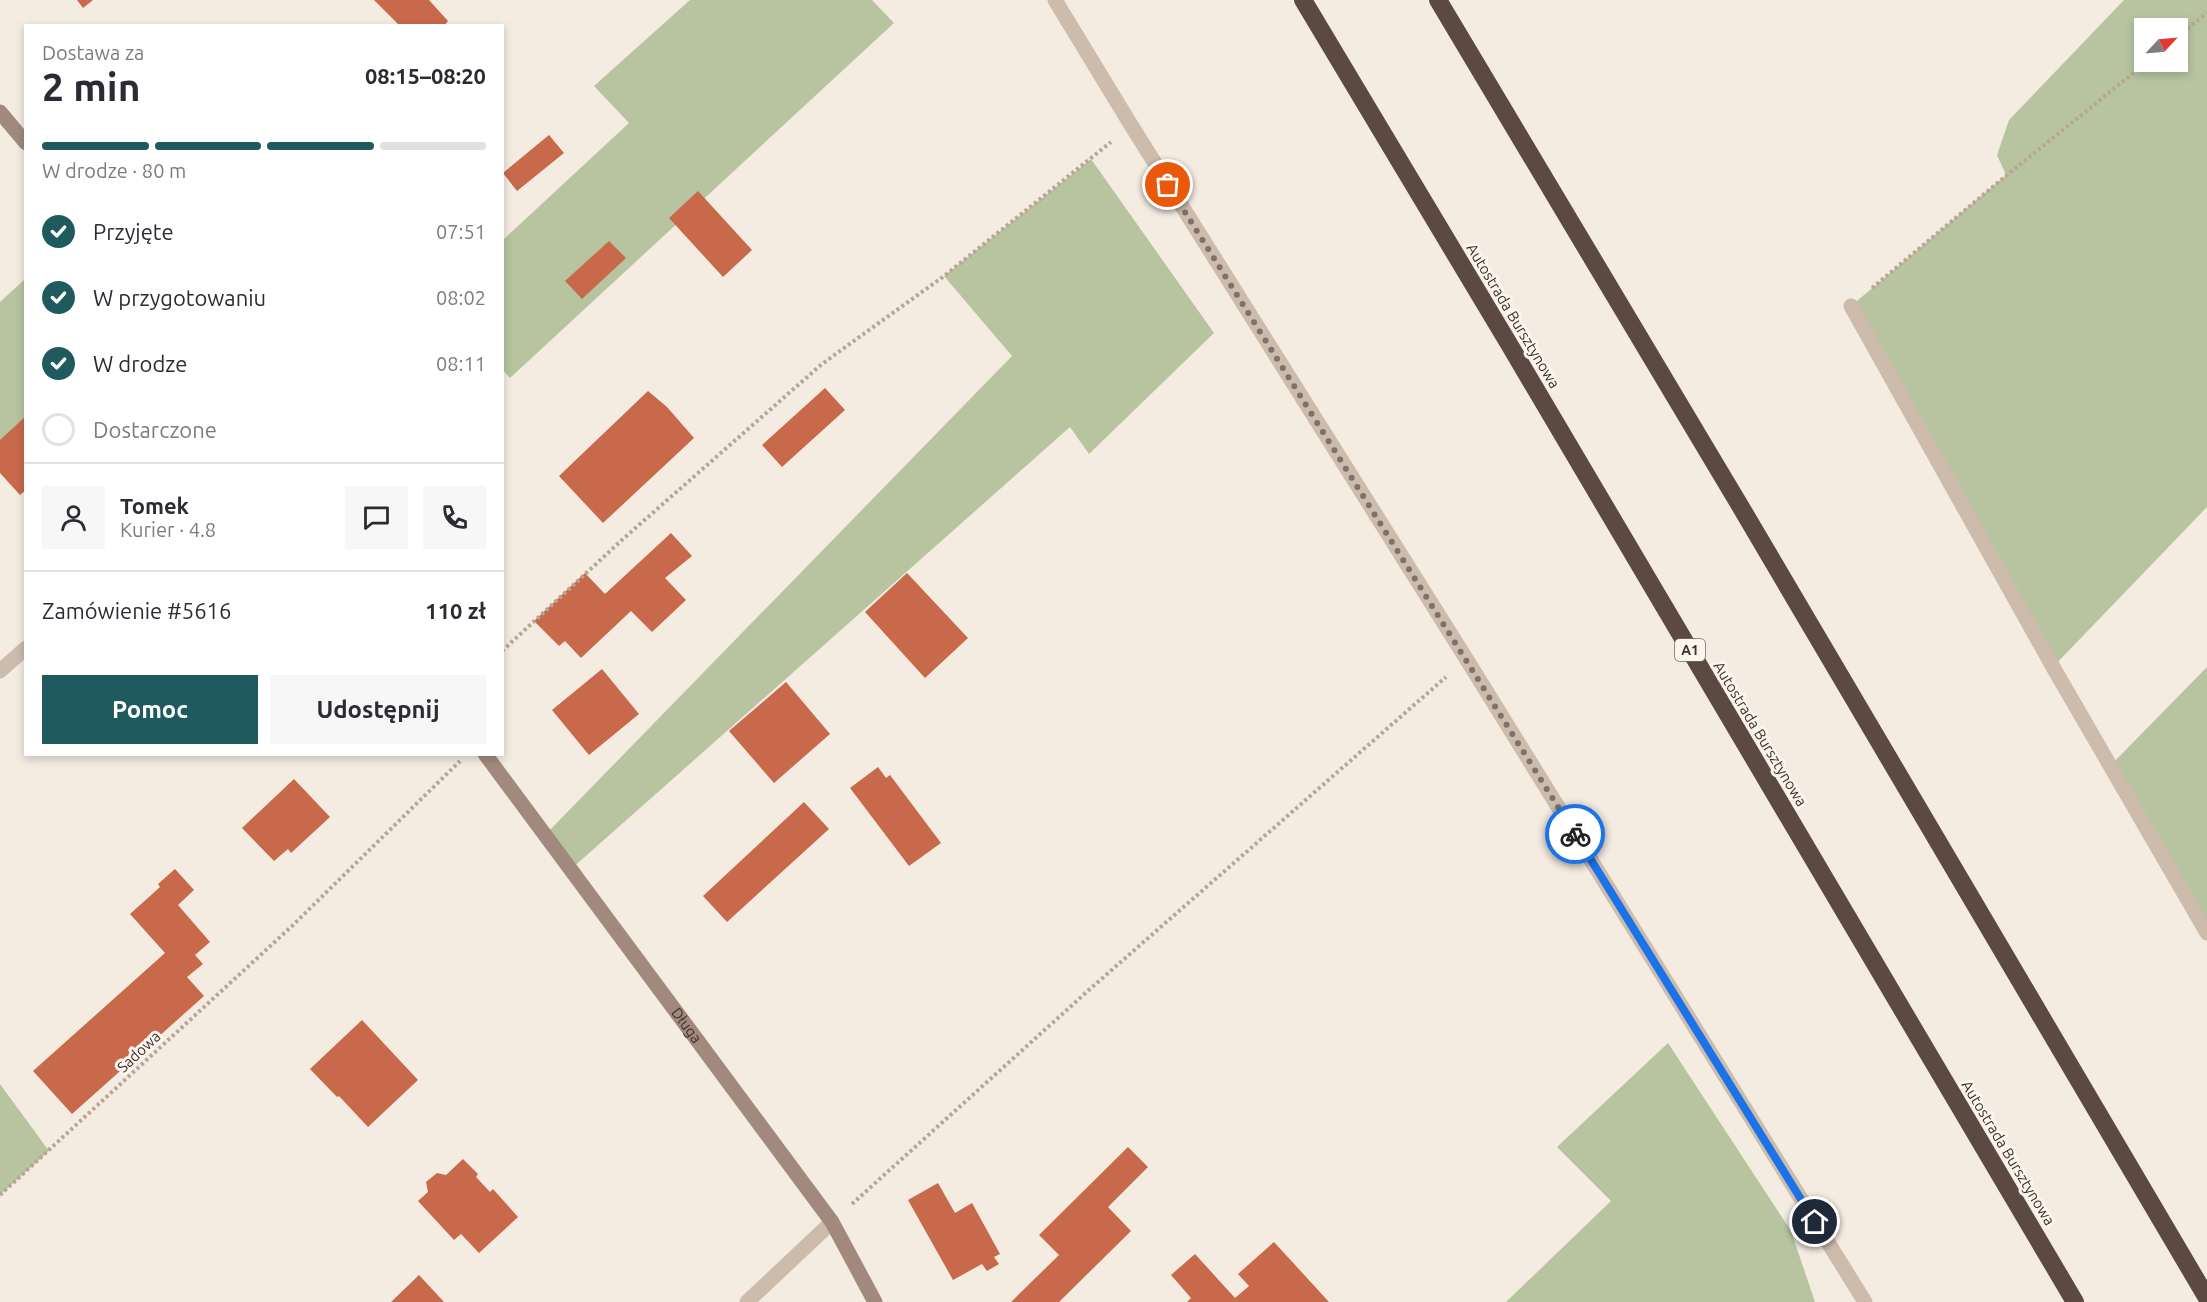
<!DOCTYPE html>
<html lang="pl">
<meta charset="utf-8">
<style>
:root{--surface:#fff;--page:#f7f7f7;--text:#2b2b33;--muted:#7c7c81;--line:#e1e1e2;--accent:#1f5a5e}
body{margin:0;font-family:Ubuntu,sans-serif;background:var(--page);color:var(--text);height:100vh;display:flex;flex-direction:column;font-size:22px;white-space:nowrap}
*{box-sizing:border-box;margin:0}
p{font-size:20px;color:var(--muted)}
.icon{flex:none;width:33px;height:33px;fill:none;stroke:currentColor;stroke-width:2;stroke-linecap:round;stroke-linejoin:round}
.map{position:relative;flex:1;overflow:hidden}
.sheet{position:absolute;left:24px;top:24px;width:480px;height:732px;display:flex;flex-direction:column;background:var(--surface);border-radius:0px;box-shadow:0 3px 9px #0003}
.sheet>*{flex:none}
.needle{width:39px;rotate:64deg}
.controls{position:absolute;left:2134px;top:18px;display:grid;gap:12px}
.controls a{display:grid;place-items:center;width:54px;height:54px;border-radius:0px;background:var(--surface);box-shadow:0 3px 9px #0003;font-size:30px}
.pin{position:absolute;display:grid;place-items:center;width:51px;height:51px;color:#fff;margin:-26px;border:3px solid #fff;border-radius:50%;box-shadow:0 2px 6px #0007}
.courier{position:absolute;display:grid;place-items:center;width:60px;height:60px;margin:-30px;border:4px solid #1a73e8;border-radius:50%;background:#fff;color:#222;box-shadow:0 2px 8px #0007}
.summary em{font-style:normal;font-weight:600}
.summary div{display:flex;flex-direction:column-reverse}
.summary{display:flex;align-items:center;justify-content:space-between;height:102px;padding:0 18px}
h1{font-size:39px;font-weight:600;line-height:45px}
.bar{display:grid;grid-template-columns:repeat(4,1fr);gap:9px 6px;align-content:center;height:72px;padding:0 18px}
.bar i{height:8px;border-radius:4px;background:var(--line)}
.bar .selected{background:var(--accent)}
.bar p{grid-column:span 4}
.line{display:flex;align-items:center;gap:15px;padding:0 18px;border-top:2px solid var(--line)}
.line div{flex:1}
.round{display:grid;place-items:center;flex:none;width:63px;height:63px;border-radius:0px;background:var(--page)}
ol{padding:0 18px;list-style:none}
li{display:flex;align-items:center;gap:18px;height:66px}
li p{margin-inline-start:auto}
li .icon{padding:6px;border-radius:50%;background:var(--accent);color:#fff;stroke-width:4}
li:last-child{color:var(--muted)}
li i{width:33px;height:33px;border:3px solid var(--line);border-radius:50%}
.button{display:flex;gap:12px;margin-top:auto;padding:12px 18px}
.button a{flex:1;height:69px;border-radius:0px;background:var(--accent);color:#fff;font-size:24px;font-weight:600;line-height:69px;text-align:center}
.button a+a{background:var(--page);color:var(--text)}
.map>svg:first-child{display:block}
.green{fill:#b8c4a0;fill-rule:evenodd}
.building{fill:#c8694b}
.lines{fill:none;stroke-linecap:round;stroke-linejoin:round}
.path{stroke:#b9a596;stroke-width:4;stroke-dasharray:3 3;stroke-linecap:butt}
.lane{stroke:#cdbbac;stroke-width:15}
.street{stroke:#cdbbac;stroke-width:15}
.secondary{stroke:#a18a7d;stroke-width:15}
.highway{stroke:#5c4a42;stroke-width:18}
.done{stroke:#7c716b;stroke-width:6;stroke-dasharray:0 10.8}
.route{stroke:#1a73e8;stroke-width:8}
.labels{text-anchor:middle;stroke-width:6;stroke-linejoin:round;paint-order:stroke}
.shield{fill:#fbf5ee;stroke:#756b66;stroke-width:1.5}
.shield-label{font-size:14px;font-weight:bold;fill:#3b302b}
.street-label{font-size:15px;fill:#3b302b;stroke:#fbf5ee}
</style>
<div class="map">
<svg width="2207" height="1302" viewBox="0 0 2207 1302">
<rect width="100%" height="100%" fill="#f4ebe1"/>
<path class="green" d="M690,0H872L894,23L510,378L503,370V240L629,123L594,86Z
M2124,0H2207V507L2053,667L1851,306L2006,175L1997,155L2009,120ZM2145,28H2178V62H2145Z
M1091,159L1214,333L1089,454L1070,427L570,870L545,835L1012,356L944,276Z
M25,279V423L0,446V302Z
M2207,667V933L2110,766Z
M1668,1043L1791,1231L1815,1302H1506L1611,1201L1557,1147Z
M0,1084L49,1151L0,1195Z"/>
<path class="building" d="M77,0H93L83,8Z
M374,0H429L448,21L444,26H400Z
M549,135L564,153L517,191L503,173Z
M698,191L752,250L723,277L669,218Z
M609,241L626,258L582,299L565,281Z
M825,388L845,410L782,467L762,445Z
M648,391L667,407L694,438L603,523L559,476Z
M26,416V490L20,495L0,473V440Z
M671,533L692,556L665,578L686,600L652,632L631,611L581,658L565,641L559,646L534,621L585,573L605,594Z
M907,573L968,638L925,678L865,612Z
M602,669L639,714L589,755L552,710Z
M786,682L830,734L774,783L729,731Z
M878,767L886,778L890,775L941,843L909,866L850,788Z
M294,779L330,817L291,853L288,849L274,861L242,828Z
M804,802L829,829L727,922L703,896Z
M175,869L194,890L178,905L210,942L195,955L203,964L187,977L204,996L72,1114L33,1071L165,953L130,914L160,887L158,884Z
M362,1020L418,1080L368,1127L339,1096L337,1097L310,1069Z
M1128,1147L1148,1167L1108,1207L1131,1231L1059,1302H1011L1059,1255L1039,1235Z
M463,1159L478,1174L476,1177L490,1192L493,1189L518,1217L479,1253L461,1234L454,1240L418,1201L428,1192L426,1182L437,1173L446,1175Z
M938,1183L955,1213L972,1203L1000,1254L994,1257L999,1264L987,1271L982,1264L953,1280L908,1200Z
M1274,1242L1329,1302H1187L1191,1298L1171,1275L1195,1254L1235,1298L1249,1286L1238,1274Z
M419,1275L444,1302H391Z"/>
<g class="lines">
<path class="path" d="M2178,36L2207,13
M1872,288L2007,175L2147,62
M502,651L623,539L822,364L944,276L1111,142
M0,1195L292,926L460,761
M852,1204L1090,989L1446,677"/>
<path class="lane" d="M1055,0L1131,125L1467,660L1865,1302"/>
<path class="street" d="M1851,306L2053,667L2207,933
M0,671L26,648
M747,1302L832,1222"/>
<g class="secondary">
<path d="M0,112L26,143"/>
<path id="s1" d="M485,754L832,1222L875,1302"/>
</g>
<path class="highway" d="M1303,0L1509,344L2075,1302
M1438,0L1739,504L2207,1298"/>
</g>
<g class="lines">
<path class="done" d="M1168,185L1575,834"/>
<path class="route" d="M1575,834L1815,1222"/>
</g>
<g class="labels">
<rect class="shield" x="1675" y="639" width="30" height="22" rx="4.5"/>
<g class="shield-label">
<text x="1690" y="655">A1</text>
</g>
<g class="street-label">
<text transform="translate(1513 316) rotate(59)" y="5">Autostrada Bursztynowa</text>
<text transform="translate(1760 734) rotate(59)" y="5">Autostrada Bursztynowa</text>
<text dy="5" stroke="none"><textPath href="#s1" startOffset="338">Długa</textPath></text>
<text transform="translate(139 1052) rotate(-43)" y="5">Sadowa</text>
<text transform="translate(2008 1153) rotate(59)" y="5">Autostrada Bursztynowa</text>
</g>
</g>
</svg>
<div class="controls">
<a><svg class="needle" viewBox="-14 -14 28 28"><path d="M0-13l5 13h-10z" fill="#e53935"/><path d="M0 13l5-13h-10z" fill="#7c7c81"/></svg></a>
</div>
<div class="pin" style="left:1168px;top:185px;background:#ea580c"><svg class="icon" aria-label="bag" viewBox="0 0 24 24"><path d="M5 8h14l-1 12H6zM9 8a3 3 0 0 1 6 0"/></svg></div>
<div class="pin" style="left:1815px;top:1222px;background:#1f2937"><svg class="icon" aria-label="home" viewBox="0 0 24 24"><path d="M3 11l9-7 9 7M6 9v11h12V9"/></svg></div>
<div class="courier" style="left:1575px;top:834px"><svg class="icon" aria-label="bike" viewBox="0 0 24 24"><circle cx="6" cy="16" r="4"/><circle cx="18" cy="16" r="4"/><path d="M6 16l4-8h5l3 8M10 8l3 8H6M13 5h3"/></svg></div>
<section class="sheet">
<div class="summary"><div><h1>2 min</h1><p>Dostawa za</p></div><em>08:15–08:20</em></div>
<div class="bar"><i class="selected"></i><i class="selected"></i><i class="selected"></i><i></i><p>W drodze · 80 m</p></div>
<ol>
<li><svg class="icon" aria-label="check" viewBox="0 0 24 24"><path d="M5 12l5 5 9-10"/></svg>Przyjęte<p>07:51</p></li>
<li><svg class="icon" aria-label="check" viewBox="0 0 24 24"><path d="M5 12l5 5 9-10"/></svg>W przygotowaniu<p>08:02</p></li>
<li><svg class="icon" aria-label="check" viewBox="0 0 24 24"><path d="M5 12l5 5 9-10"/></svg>W drodze<p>08:11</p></li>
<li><i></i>Dostarczone</li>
</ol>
<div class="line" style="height:108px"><a class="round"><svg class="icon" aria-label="person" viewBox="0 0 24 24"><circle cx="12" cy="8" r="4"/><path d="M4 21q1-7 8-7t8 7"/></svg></a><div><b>Tomek</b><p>Kurier · 4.8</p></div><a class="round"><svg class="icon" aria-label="chat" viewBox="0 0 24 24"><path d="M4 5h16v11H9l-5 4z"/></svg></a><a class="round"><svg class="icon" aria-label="phone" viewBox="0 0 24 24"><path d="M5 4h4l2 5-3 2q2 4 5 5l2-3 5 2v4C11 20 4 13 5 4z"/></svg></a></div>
<div class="line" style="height:78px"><div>Zamówienie #5616</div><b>110 zł</b></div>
<div class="button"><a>Pomoc</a><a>Udostępnij</a></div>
</section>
</div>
